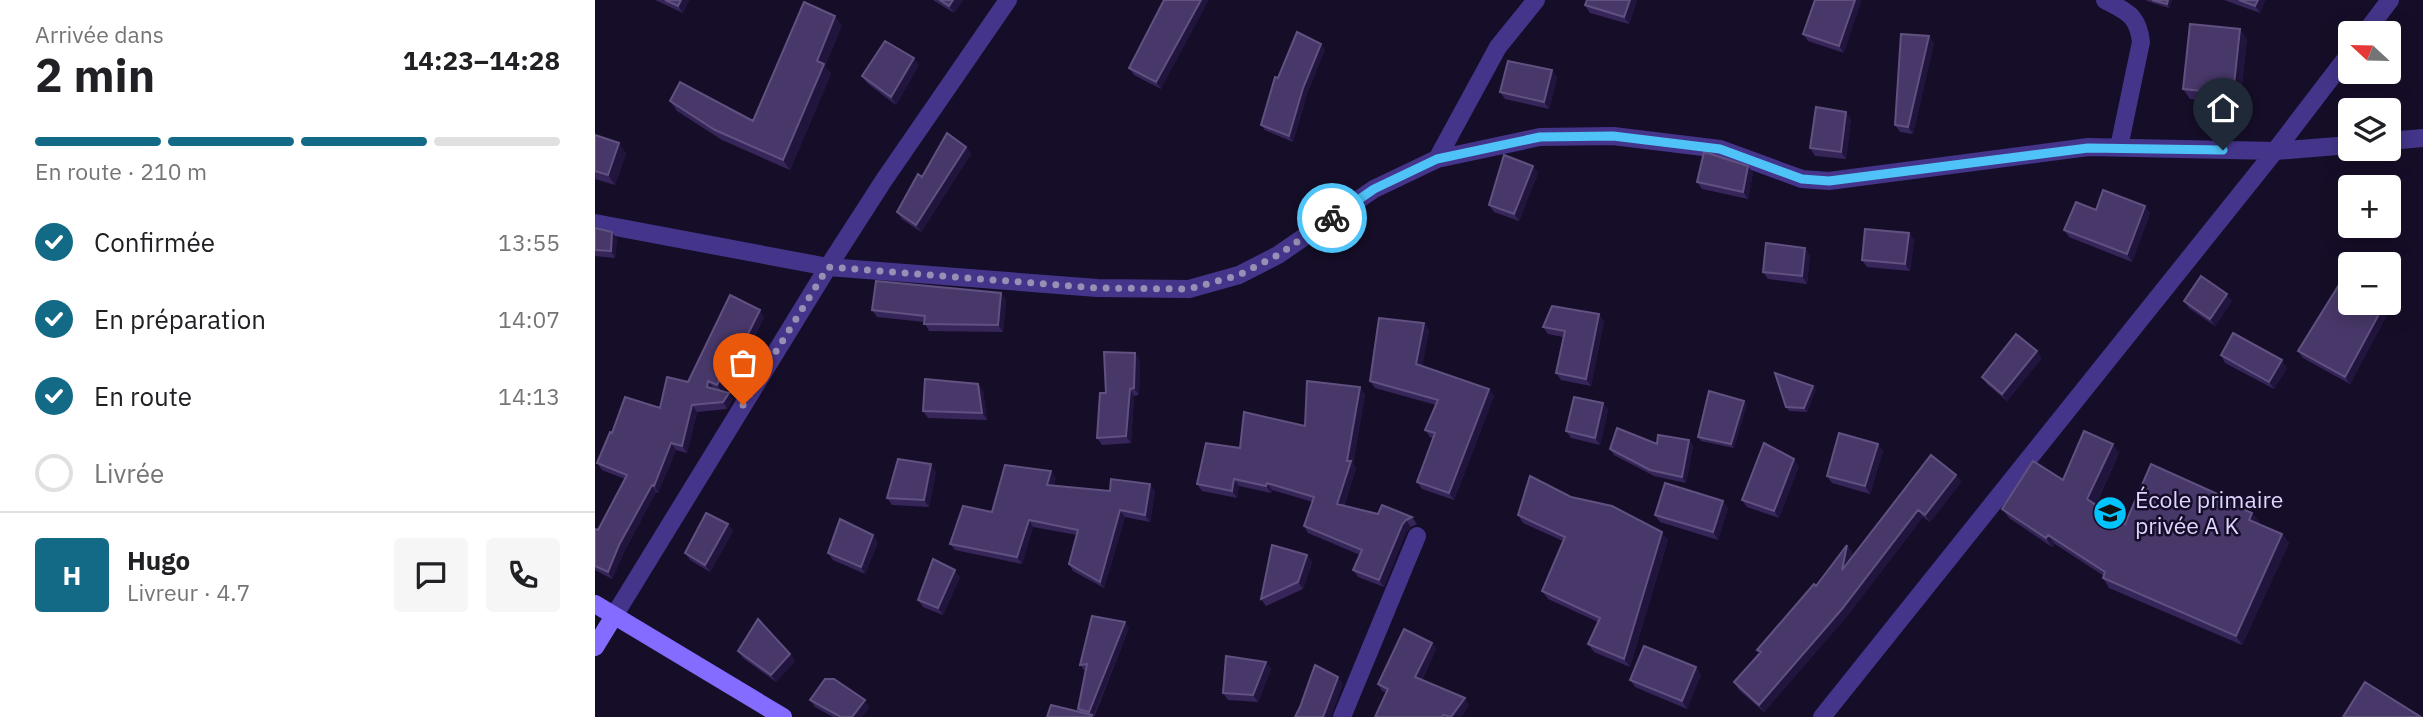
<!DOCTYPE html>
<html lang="fr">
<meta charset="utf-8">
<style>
:root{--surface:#fff;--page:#f6f6f6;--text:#202124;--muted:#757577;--line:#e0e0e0;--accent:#126a87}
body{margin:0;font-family:"IBM Plex Sans",sans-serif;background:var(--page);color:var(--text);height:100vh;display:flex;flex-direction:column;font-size:26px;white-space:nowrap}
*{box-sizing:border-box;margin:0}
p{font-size:23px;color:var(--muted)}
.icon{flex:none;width:38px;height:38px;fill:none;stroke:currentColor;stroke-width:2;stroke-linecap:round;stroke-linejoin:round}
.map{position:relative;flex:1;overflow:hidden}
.details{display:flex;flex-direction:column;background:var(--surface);width:595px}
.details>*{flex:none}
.needle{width:46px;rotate:292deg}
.buttons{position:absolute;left:1743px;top:21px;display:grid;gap:14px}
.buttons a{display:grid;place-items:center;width:63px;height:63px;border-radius:7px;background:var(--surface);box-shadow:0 4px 18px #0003;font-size:35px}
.pin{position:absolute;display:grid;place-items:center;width:60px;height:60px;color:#fff;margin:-72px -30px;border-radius:50% 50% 50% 0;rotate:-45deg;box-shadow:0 0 7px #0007}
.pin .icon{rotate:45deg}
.courier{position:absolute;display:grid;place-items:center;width:70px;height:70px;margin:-35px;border:5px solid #4fc3f7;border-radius:50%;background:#fff;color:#222;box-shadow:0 2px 9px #0007}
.summary em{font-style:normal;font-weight:800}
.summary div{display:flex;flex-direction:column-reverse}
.summary{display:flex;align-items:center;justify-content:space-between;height:119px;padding:0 35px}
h1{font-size:46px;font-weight:800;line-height:52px}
.bar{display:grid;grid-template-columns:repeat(4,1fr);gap:10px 7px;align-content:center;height:84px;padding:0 35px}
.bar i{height:9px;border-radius:5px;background:var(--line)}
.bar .on{background:var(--accent)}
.bar p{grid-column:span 4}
.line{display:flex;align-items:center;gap:18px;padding:0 35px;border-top:2px solid var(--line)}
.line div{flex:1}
.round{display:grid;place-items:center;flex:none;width:74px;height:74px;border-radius:7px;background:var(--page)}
ol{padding:0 35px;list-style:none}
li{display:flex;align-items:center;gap:21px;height:77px}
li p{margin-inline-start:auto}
li .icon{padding:7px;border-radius:50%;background:var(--accent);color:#fff;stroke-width:4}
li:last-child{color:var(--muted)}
li i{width:38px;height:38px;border:4px solid var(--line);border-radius:50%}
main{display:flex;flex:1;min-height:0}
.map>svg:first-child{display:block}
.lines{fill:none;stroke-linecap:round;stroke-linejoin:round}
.street{stroke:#44358b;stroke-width:18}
.secondary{stroke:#836cff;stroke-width:18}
.wall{fill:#362558}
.shaded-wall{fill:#21143d}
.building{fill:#48386a;stroke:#605181;stroke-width:2}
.done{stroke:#998fb4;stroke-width:7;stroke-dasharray:0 12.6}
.route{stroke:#4fc3f7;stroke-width:9}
.labels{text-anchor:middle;stroke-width:5;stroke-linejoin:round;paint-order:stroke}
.poi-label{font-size:23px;fill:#dfd5ff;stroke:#160e28;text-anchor:start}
</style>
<main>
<section class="details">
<div class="summary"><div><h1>2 min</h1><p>Arrivée dans</p></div><em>14:23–14:28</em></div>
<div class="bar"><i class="on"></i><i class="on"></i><i class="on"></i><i></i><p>En route · 210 m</p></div>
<ol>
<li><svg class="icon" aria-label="check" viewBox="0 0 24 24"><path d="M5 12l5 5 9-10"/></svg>Confirmée<p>13:55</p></li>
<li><svg class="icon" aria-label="check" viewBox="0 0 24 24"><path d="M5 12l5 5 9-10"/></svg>En préparation<p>14:07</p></li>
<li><svg class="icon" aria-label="check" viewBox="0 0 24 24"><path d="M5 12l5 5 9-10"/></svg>En route<p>14:13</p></li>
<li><i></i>Livrée</li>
</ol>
<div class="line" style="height:126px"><b class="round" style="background:var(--accent);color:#fff">H</b><div><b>Hugo</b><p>Livreur · 4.7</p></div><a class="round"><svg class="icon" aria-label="chat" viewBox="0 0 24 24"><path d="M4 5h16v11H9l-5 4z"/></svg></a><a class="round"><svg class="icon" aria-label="phone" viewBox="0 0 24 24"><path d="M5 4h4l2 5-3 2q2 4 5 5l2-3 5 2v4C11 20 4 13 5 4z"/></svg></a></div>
</section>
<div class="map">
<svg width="1828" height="717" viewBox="0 0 1828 717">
<rect width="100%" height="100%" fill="#160e28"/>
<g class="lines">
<path class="street" d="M1510,0C1532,12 1543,15 1546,42L1524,147
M1770,33L1795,0
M1794,141L1828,138
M842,159L903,47L941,0
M0,223L233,267L502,288L594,289L644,275L683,255L779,189L842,159L945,137L1018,136L1125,149L1207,179L1234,181L1493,147L1680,151L1755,145
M19,616L233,267L289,180L413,0
M747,717L822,536
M1227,717L1680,151L1755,53"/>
<path class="secondary" d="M0,604L188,717
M0,647L19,616"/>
</g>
<path class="wall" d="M60,0H94L88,13Z
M338,0H368L359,13Z
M569,0L566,89L539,75L534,68Z
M1042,0L1034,24L995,13L990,5Z
M1220,0L1249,53L1213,41L1208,34Z
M1551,0H1577L1574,8L1552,1Z
M1629,0H1670L1665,13Z
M247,25L230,66L236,74L195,170L127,140L82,111L75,101L158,121Z
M1652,39L1645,104L1595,99L1588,89Z
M1339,43L1318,134L1305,132L1300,125Z
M730,49L712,94L698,142L670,130L666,125L683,78Z
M324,65L301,105L272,83L267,76Z
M962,77L954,109L910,99L905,92Z
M1256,119L1251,159L1220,156L1215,148Z
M0,135L31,153L20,185L0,179Z
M371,147L376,154L326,232L307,219L302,212L327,177Z
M938,166L943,173L924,221L899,212L894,205Z
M1153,166L1158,173L1153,199L1107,189L1102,182Z
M1550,206L1555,213L1537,262L1474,237L1469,230L1501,210Z
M0,228L22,239L20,258L0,256Z
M1314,233L1319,240L1315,271L1272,267L1267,260Z
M1215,255L1212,284L1173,279L1168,272Z
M1801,298L1755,384L1708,358L1703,351Z
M411,300L408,332L334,331L329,322L282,317L277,310Z
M1589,301H1637L1620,326L1594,308Z
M169,317L157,343L154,341L128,391L138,399L132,409L102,412L92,453L81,450L63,493L61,492L29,552L17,579L0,570V529L3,530L30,479L7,470L2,463L17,433L65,408L93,382Z
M1009,321L996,386L966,380L961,373L968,337L953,334L948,327Z
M829,323L834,330L827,366L894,389L899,396L859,500L827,489L822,482L838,438L835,437L830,430L841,405L780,388L775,381Z
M540,353L545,361L544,395L539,396L536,443L507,445L502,438Z
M1626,355L1692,368L1679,389L1630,363Z
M1447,358L1412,401L1392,384L1387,377Z
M383,384L388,391L392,420L333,418L328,411Z
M1221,389L1212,412L1194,411L1191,407Z
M770,394L758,464L761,468L749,506L783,514L817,517L822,524L816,527L811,532L789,587L763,577L758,570L765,555L713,533L709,526L718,502L677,490L676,493L644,486L642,498L607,491L602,484Z
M1008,403L1013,410L1005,445L976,438L971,431Z
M1152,404L1139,448L1106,441L1103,437Z
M1094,440L1098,446L1091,483L1059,476L1019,455L1015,449Z
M1283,444L1288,451L1275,494L1237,483L1232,476Z
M1524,453L1501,505L1530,524L1627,496L1631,501L1657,513L1664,522L1663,524L1687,534L1694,543L1647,645L1514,588L1508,578L1509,576L1460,544L1457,547L1414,518L1407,509Z
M1204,466L1184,518L1152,507L1147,500Z
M341,472L334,507L297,505L292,498Z
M1361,475L1366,482L1335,522L1328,517L1252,616L1169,712L1144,690L1139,682L1165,654L1162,650L1221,586L1252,545L1257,552L1256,558Z
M461,478L459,485L515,491L555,484L560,491L555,522L530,517L509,588L478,571L474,564L482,535L438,527L427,564L360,550L355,544L397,512Z
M976,497L1073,540L1035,667L999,652L993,644L1003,622L953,599L947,591L968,541L928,523L923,515Z
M1133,508L1123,540L1065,522L1060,515Z
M133,524L138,531L115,572L95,560L90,553Z
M283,542L270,574L238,560L233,553Z
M712,555L717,562L708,589L671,606L666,599Z
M365,577L348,615L328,607L323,600Z
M534,628L499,717L485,712L483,709L491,670H489L485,665Z
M837,643L841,649L827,680L874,705L866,717H780L791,692L787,691L783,684Z
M143,651L195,654L200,661L181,682L148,658Z
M671,662L676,669L663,702L633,700L628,693Z
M1101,667L1106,675L1092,709L1040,687L1035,680Z
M215,700L274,707L267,717H238L220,707Z"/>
<path class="shaded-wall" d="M86,0H94L88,13L83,6Z
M358,0H368L359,13L354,6Z
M606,0H614L566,89L561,82Z
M1035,0H1042L1034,24L1029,17Z
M1260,0H1267L1249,53L1244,46Z
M1573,0H1577L1574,8L1572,4Z
M1663,0H1670L1665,13L1660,6Z
M240,16L247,25L230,66L236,74L195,170L188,160L222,61Z
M1645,29L1652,39L1645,104L1638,94Z
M1334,36L1339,43L1318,134L1313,127Z
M726,44L730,49L712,94L698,142L694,136L708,88Z
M319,58L324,65L301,105L296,97Z
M957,70L962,77L954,109L949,102Z
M1251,112L1256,119L1251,159L1246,152Z
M24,143L31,153L20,185L13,175Z
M371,147L376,154L326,232L321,225Z
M938,166L943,173L924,221L919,214Z
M1153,166L1158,173L1153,199L1148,192Z
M1550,206L1555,213L1537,262L1532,254Z
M17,232L22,239L20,258L16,251Z
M1314,233L1319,240L1315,271L1310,264Z
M1210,248L1215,255L1212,284L1207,276Z
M1796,291L1801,298L1755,384L1750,377L1790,303H1794V295Z
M406,293L411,300L408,332L403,325Z
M1632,294L1637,301L1620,326L1615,319Z
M165,310L169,317L157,343L152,336Z
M1004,314L1009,321L996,386L991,379Z
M829,323L834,330L826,371L821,364Z
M149,334L154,341L127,392L122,385Z
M1442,351L1447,358L1412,401L1407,394Z
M540,353L545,361L544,395L539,388Z
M1687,360L1692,368L1679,389L1674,382Z
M113,381L118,388L117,394L112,387Z
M383,384L388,391L392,420L387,413Z
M1218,386L1221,389L1212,412L1209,408Z
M765,387L770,394L758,464L761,468L747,511L742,504L752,461Z
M535,389L539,396L536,443L531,436Z
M894,389L899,396L859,500L854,493Z
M134,393L138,399L132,409L128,402Z
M1149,401L1152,404L1139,448L1136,444Z
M1008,403L1013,410L1005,445L1000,438Z
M97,405L102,412L92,453L87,446Z
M1094,440L1098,446L1091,483L1087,477Z
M76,443L81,450L63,493L59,486Z
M1283,444L1288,451L1275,494L1270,486Z
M1518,444L1524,453L1499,509L1492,499Z
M1199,459L1204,466L1184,518L1179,511Z
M336,464L341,472L334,507L329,500Z
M456,471L461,478L457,491L452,485Z
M1361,475L1366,482L1335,522L1330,515Z
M639,479L644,486L642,498L637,491Z
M672,483L677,490L676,493L671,486Z
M555,484L560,491L555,522L550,515Z
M57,485L61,492L29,552L17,579L13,572L24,545Z
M1128,501L1133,508L1123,540L1118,532Z
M525,510L530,517L509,588L505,582Z
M1323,510L1328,517L1252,616L1169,712L1164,705Z
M1657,513L1664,522L1661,529L1654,520Z
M434,520L438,527L427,564L422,557Z
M811,520L816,527L811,532L789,587L784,580L807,525Z
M133,524L138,531L115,572L110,565Z
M1067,532L1073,540L1035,667L1029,659Z
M1687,534L1694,543L1647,645L1641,636Z
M278,535L283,542L270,574L266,567Z
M1453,535L1460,544L1457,547L1451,538Z
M1252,545L1257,552L1252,577L1247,570Z
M712,555L717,562L708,589L703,582Z
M360,570L365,577L348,615L343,608Z
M530,622L534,628L498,717H496L494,712Z
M837,643L841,649L825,683L820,677Z
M195,654L200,661L181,682L176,675Z
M671,662L676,669L663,702L658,695Z
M1101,667L1106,675L1092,709L1087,701Z
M743,677L748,684L736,717H728Z
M870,698L874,705L866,717H856Z
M270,700L274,707L267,717H257Z"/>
<path class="building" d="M70,0H86L83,6Z
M345,0H358L354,6Z
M569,0H606L561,82L534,68Z
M992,0H1035L1029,17L990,5Z
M1220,0H1260L1244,46L1208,34Z
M1557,0H1573L1572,4Z
M1644,0H1663L1660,6Z
M209,2L240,16L222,61L229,64L188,160L120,130L75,101L85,82L158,121Z
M1595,24L1645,29L1638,94L1588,89Z
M702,32L726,44L708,88L694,136L666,125L680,77L683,78Z
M1306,34L1334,36L1313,127L1300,125Z
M290,41L319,58L296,97L267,76Z
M913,61L957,70L949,102L905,92Z
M1221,107L1251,112L1246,152L1215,148Z
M352,133L371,147L321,225L302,212L323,174L327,177Z
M0,135L24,143L13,175L0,171Z
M1109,152L1153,166L1148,192L1102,182Z
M909,155L938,166L919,214L894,205Z
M1508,190L1550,206L1532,254L1469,230L1481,202L1501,210Z
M0,228L17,232L16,251L0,250Z
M1270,229L1314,233L1310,264L1267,260Z
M1171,243L1210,248L1207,276L1168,272Z
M1755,267V303H1790L1750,377L1703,351Z
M1606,276L1632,294L1615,319L1589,301Z
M281,281L406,293L403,325L329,324L330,316L277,310Z
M135,295L165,310L152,336L149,334L122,385L113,381L112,387L134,393L128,402L97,405L87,446L76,443L59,486L57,485L24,545L13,572L0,566V529L3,530L32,475L2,463L15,432L17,433L30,397L65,408L72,377L93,382Z
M957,306L1004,314L991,379L961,373L970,331L948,327Z
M784,318L829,323L821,364L894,389L854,493L822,482L840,433L830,430L843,400L775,381Z
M1638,333L1687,360L1674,382L1626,355Z
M1421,334L1442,351L1407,394L1387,377Z
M509,352L540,353L539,388L535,389L531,436L502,438L505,393H511Z
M1180,373L1218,386L1209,408L1191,407Z
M330,379L383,384L387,413L328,411Z
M712,381L765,387L752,461H756L742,504L783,514L787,505L817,517L811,520L807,525L784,580L758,570L767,550L709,526L719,497L672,483L671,486L639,479L637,491L602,484L611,443L645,448L649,412L710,426Z
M1114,391L1149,401L1136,444L1103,437Z
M979,397L1008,403L1000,438L971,431Z
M1022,428L1062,444L1063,435L1094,440L1087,477L1055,470L1015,449Z
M1489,431L1518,444L1492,499L1530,524L1556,464L1627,496L1626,499L1657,513L1654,520L1687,534L1641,636L1508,578L1510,572L1453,535L1451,538L1407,509L1438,461L1468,480Z
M1244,433L1283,444L1270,486L1232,476Z
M1169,443L1199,459L1179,511L1147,500Z
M1336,455L1361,475L1330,515L1323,510L1247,609L1164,705L1139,682L1166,652L1162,650L1219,584L1221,586L1252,545L1247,570Z
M303,459L336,464L329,500L292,498Z
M410,465L456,471L452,485L515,491L516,479L555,484L550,515L525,510L505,582L474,564L483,530L434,520L422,557L355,544L368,506L397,512Z
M935,476L976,497L1017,506L1067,532L1029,659L993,644L1005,618L947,591L970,537L923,515Z
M1070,483L1128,501L1118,532L1060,515Z
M111,513L133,524L110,565L90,553Z
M245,519L278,535L266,567L233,553Z
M677,545L712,555L703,582L666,599Z
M338,559L360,570L343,608L323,600Z
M497,616L530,622L494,712L483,709L492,664L485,665Z
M163,619L195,654L176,675L143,651Z
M809,629L837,643L820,677L870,698L856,717L848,715L847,717H780L793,689L783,684Z
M1049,646L1101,667L1087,701L1035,680Z
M631,656L671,662L658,695L628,693Z
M720,665L743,677L728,717H700L705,707Z
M230,679H239L270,700L257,717H246L215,700Z
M1770,682L1826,717H1748Z
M456,705L497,715L496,717H452Z"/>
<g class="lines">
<path class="done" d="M148,405L233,267L502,288L594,289L644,275L683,255L737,218"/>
<path class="route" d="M737,218L779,189L842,159L945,137L1018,136L1125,149L1207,179L1234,181L1493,148L1628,150"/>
</g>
<defs>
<g id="university-disc" transform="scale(1.75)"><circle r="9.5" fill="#01c4ff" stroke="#160e28"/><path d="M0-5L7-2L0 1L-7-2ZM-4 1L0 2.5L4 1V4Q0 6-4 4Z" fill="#111"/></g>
</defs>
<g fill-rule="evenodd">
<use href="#university-disc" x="1515" y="513"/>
</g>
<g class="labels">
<g class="poi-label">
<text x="1540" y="508">École primaire<tspan x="1540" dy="26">privée A K</tspan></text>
</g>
</g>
</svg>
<div class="buttons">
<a><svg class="needle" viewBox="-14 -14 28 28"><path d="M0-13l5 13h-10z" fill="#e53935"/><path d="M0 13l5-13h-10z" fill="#757577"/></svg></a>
<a><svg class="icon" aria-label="layers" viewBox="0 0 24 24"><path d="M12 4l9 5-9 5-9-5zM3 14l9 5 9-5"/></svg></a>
<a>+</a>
<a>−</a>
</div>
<div class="pin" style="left:148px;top:405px;background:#ea580c"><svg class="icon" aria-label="bag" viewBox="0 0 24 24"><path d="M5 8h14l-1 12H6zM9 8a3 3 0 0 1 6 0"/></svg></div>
<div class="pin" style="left:1628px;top:150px;background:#1f2937"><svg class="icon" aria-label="home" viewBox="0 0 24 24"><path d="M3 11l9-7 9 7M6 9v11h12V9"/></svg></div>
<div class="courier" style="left:737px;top:218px"><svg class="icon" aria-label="bike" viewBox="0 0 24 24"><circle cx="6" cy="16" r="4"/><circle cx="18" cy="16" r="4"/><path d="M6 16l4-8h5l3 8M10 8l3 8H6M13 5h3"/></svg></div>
</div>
</main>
